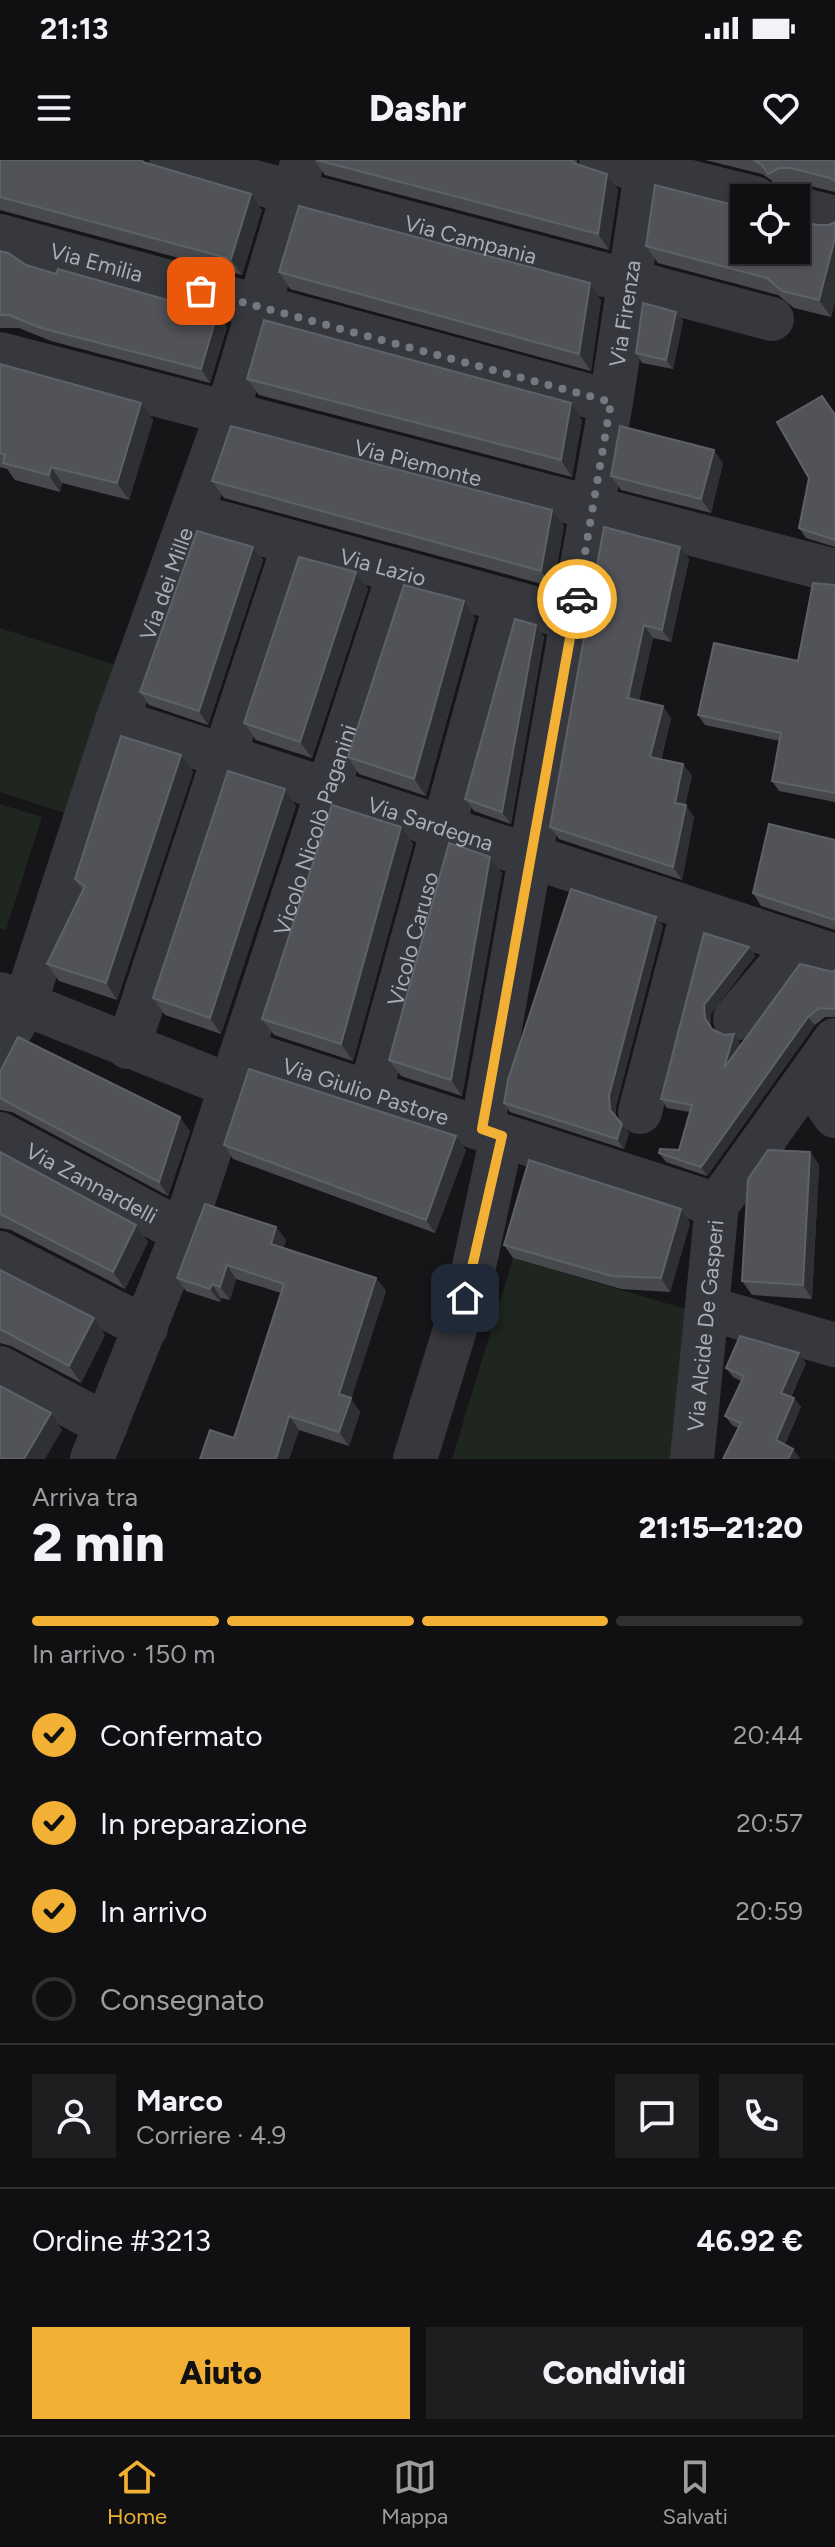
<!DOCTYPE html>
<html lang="it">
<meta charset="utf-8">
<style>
:root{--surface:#101012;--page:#1e1e20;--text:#f1f3f6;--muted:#9c9d9f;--line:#303032;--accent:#f2b134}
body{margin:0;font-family:Figtree,sans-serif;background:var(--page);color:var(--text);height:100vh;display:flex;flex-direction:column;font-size:30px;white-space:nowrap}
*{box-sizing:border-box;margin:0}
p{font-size:26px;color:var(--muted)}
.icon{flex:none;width:44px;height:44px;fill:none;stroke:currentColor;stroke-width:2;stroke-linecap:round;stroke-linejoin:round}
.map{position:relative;height:1299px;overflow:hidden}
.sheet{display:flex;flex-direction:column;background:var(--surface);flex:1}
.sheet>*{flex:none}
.tools{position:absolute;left:730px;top:24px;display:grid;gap:16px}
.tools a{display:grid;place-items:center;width:80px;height:80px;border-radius:0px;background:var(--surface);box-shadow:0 2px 6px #0004,0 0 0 2px var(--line);font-size:40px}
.pin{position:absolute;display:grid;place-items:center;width:68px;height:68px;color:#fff;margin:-34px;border-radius:16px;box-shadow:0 4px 12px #0006}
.courier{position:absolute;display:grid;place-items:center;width:80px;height:80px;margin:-40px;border:6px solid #f2b134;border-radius:50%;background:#fff;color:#222;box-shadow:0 2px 10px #0007}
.summary em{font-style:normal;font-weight:800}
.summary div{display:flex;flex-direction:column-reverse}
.summary{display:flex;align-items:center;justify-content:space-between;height:136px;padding:0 32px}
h1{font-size:52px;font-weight:800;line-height:60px}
.bar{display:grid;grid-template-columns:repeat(4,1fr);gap:12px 8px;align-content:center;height:96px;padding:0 32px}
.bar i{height:10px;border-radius:6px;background:var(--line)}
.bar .selected{background:var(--accent)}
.bar p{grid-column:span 4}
.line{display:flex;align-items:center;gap:20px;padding:0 32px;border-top:2px solid var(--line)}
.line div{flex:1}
.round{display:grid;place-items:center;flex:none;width:84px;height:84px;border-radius:0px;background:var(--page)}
ol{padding:0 32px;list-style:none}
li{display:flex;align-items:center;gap:24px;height:88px}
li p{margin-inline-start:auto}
li .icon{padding:8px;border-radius:50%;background:var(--accent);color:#111;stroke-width:4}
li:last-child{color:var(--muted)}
li i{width:44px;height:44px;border:4px solid var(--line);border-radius:50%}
.button{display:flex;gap:16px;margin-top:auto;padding:16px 32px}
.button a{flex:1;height:92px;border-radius:0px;background:var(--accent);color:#111;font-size:32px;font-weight:800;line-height:92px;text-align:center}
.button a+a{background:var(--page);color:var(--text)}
.status{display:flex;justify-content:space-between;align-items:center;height:56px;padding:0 40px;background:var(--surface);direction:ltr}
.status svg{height:22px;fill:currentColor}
header{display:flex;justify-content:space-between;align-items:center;height:104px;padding:0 32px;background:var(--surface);font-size:36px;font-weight:800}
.tabs{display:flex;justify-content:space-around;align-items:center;height:112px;border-top:2px solid var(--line);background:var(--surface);font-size:22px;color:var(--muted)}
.tabs a{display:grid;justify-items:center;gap:4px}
.tabs .selected{color:var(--accent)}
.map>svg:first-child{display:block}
.green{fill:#1e261f}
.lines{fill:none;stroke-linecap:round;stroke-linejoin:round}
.minor{stroke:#37383d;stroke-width:44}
.wall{fill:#47494d}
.shaded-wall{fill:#2f3033}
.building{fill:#525359;stroke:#5f6168;stroke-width:2}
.done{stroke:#757880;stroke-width:8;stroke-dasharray:0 14.4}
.route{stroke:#f2b134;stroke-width:10}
.labels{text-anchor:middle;stroke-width:6;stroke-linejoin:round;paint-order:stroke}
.street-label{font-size:22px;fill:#a8adb8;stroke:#111113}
</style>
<div class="status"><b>21:13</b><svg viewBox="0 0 49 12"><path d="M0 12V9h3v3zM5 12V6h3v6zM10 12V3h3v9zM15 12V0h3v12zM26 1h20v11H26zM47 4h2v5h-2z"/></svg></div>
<header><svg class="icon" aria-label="menu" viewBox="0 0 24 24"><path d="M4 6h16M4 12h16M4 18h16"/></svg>Dashr<svg class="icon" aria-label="heart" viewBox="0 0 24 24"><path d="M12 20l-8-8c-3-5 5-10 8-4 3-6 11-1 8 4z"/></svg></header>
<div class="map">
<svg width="835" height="1299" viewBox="0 0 835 1299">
<rect width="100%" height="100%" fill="#161618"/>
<path class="green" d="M0,468L119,506L71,655L0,632Z
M0,644L42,657L6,770L0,768Z
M513,1098L689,1150L676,1299H452Z"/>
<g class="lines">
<g class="minor">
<path id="s1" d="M171,0L772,159"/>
<path d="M601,0L755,38"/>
<path d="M796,48L835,58"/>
<path id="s2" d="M0,76L611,242"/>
<path id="s3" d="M0,194L835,411"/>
<path id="s4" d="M192,355L574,459"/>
<path id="s5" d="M117,561L835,796"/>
<path d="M0,834L233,927"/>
<path d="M735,859L798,784"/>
<path d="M128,887L294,385"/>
<path id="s6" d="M0,888L24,847L117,561L227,254L303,0"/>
<path id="s7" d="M244,892L717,1045"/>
<path d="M808,918L835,956"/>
<path id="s8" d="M370,933L506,441"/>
<path d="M640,952L693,750"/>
<path id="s9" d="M482,969L611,242L648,0"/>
<path id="s10" d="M0,974L183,1072"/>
<path d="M0,1093L146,1168"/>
<path d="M707,1148L835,1185"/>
<path d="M0,1208L106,1265"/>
<path id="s11" d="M92,1299L183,1072L399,413"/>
<path d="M415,1299L473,1111L502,976"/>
<path id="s12" d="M692,1299L717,1045L835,880"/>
</g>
</g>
<path class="wall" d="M0,0L147,4L262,50L242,115L0,50Z
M314,0H577V4L607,14L618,30L609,90L325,15Z
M705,0H835V32L802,24H790L779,30L771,20L762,14Z
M835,62V141L831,157L794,148L778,135L658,103L646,86L817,65H829Z
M0,91L26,105L217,154L227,167L210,223L51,181L19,168H0Z
M279,112L601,140L591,211L290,129Z
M676,152L683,161L673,209L642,203L636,193Z
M0,204L141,243L153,260L129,340L62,323L60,332L15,320L7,309L0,307Z
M247,219L582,260L572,317L259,235Z
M835,255V387L806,378L799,368L809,318Z
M723,303L711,353L621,330L611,316Z
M212,321L564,366L553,427L224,338Z
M253,387L263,400L208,565L149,545L140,532Z
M680,387L689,399L671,482L653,478L639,540L671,558L661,600L683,604L692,616L685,645L694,657L682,720L559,679L550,667Z
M356,412L368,429L312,598L256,580L244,563Z
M835,425V642L779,631L772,621L780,581L705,565L698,555L798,501Z
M475,458L426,636L359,614L348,597Z
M536,465L544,477L511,664L474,651L465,639Z
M181,595L193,612L117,840L59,821L47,804L83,731L75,719Z
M296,646L221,874L165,855L153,838Z
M835,680V770L761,746L753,733Z
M413,684L353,901L274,875L262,859Z
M490,697L502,713L462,936L401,916L389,900Z
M663,766L616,946V957L629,973L624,989L510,952L504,943Z
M749,787L755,796L711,854V867L713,869L740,883L739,887L835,810V857H825L815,865L707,1016L666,1002L659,993L679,990L690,952L667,948L661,939Z
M0,912L190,971L168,1036L12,952L0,950Z
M224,985L466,990L435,1073L233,999Z
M0,992L136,1065L148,1082L125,1129L11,1070L0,1068Z
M810,992L819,1005L812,1139L752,1135L742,1121Z
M681,1049L690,1063L670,1132L621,1129L513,1098L504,1085Z
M276,1067L286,1080L283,1088L376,1118L386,1131L351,1239L360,1252L349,1286L299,1270L289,1299H200L234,1278L281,1133L236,1119L230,1140L221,1138L220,1142L186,1131L177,1118Z
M0,1110L105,1175L81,1223L11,1186L0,1183Z
M806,1203L791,1237L801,1247L785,1284L793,1289L800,1299H724L738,1268L732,1265L725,1256L741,1221L733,1217L726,1208Z"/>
<path class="shaded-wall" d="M607,14L618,30L609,90L598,74Z
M251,34L262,50L242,115L231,99Z
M835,78V141L831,157L819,140Z
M590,123L601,140L591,211L579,194Z
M676,152L683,161L673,209L666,200Z
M217,154L227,167L210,223L201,209Z
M141,243L153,260L129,340L117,323Z
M571,243L582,260L572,317L561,300Z
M714,290L723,303L711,353L701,339Z
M51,307L62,323L60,332L49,315Z
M552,350L564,366L553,427L541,411Z
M253,387L263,400L208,565L199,551Z
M680,387L689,399L671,482L662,470Z
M356,412L368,429L312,598L300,582Z
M464,441L475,458L426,636L414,619Z
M536,465L544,477L511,664L502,652Z
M644,465L653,478L637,550L628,538Z
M663,546L671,558L658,610L650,597Z
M181,595L193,612L117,840L106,823Z
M683,604L692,616L683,655L675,643Z
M285,629L296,646L221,874L210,858Z
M686,645L694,657L682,720L673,707Z
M401,667L413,684L353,901L341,884Z
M490,697L502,713L462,936L451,920Z
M656,757L663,766L616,946V959L610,950L609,936Z
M749,787L755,796L711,854V867L705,858L704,845Z
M808,857L815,865L707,1016L701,1007Z
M734,874L740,883L730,916L724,908Z
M180,957L190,971L168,1036L159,1022Z
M622,964L629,973L624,989L617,979Z
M456,976L466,990L435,1073L426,1060Z
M810,992L819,1005L812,1139L803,1125Z
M681,1049L690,1063L670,1132L661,1118Z
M136,1065L148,1082L125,1129L113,1112Z
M276,1067L286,1080L280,1098L271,1084Z
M227,1105L236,1119L230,1140L220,1127Z
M376,1118L386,1131L351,1239L360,1252L349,1286L339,1272V1234Z
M212,1124L221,1138L220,1142L210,1129Z
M94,1158L105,1175L81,1223L69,1206Z
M799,1193L806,1203L788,1242L781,1233Z
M794,1238L801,1247L782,1290L776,1280Z
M51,1253L62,1270L45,1299H24Z
M289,1256L299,1270L289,1299H276Z
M793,1289L800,1298V1299H788Z"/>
<path class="building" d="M0,0H142L143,2L251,34L231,99L0,37Z
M317,0H572L573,3L607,14L598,74Z
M754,0H835V21L830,18L791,8H779L768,14L762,5Z
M655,25L737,46L744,45V90H796V60L817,65H829L835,62V78L819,140L782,131L767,118L646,86Z
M299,46L590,123L579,194L279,112Z
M0,91L8,93L26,105L56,114L58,109L217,154L201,209L41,168L9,155H0Z
M643,143L676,152L666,200L636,193Z
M264,160L571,243L561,300L247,219Z
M0,204L141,243L117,323L51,307L49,315L3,303L5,295L0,293Z
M822,236L835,255V380L799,368L809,318L777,262Z
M231,266L552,350L541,411L212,321Z
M620,266L714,290L701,339L611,316Z
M604,367L680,387L662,470L644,465L628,538L663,546L650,597L683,604L675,643L686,645L673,707L550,667Z
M197,371L253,387L199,551L140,532Z
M299,397L356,412L300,582L244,563Z
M813,423L835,425V633L772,621L781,573L698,555L714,483L798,501Z
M404,425L464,441L414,619L348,597Z
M515,459L536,465L502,652L465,639Z
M121,576L181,595L106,823L47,804L85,726L75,719Z
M228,611L285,629L210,858L153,838Z
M332,645L401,667L341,884L262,859Z
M769,664L835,680V760L753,733Z
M449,683L490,697L451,920L389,900Z
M571,729L656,757L609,936L610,950L622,964L617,979L504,943L508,920Z
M704,773L749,787L704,845L705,858L712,869L724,875L734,874L724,908L800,804L833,812L835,810V849L819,848L808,857L701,1007L659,993L660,989L679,990L692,945L661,939Z
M18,877L180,957L159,1022L0,938V912Z
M249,909L456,976L426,1060L224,985Z
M768,990L810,992L803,1125L742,1121L748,1019Z
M0,992L136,1065L113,1112L0,1054Z
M529,1000L681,1049L661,1118L612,1116L504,1085Z
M205,1044L276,1067L271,1084L376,1118L339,1234L351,1238L339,1272L289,1256L276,1299H200L210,1270L234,1278L284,1124L227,1105L220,1127L212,1124L210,1129L177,1118Z
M0,1110L94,1158L69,1206L0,1169Z
M740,1176L799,1193L781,1233L794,1238L776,1280L793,1289L788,1299H723L741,1263L725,1256L744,1216L726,1208Z
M0,1226L51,1253L24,1299H0Z"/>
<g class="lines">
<path class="done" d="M201,131L611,242L577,439"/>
<path class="route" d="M465,1138L502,976L482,969L577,439"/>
</g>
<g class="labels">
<g class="street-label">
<text dy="8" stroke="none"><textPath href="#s1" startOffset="310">Via Campania</textPath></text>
<text dy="8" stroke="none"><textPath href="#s2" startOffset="100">Via Emilia</textPath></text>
<text dy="8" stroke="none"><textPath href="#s9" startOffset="828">Via Firenza</textPath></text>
<text dy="8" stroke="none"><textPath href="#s3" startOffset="432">Via Piemonte</textPath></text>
<text dy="8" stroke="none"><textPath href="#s4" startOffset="198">Via Lazio</textPath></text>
<text dy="8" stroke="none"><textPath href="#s6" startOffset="494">Via dei Mille</textPath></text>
<text dy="8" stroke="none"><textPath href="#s5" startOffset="330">Via Sardegna</textPath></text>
<text dy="8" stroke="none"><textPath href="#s11" startOffset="668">Vicolo Nicolò Paganini</textPath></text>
<text dy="8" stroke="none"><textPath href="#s8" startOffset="160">Vicolo Caruso</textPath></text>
<text dy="8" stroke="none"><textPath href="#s7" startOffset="128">Via Giulio Pastore</textPath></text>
<text dy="8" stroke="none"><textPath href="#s10" startOffset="104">Via Zannardelli</textPath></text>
<text dy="8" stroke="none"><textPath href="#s12" startOffset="134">Via Alcide De Gasperi</textPath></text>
</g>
</g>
</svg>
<div class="tools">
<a><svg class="icon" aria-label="locate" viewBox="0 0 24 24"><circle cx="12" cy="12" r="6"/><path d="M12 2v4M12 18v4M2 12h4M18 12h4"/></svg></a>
</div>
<div class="pin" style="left:201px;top:131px;background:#ea580c"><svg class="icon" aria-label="bag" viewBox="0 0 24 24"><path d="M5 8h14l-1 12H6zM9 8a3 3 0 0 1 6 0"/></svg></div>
<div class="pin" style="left:465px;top:1138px;background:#1f2937"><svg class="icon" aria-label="home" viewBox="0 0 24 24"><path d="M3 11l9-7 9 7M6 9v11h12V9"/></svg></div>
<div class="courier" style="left:577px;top:439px"><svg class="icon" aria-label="car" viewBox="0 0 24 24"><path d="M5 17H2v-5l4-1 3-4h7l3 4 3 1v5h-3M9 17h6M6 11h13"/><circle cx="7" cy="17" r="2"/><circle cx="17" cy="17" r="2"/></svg></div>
</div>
<section class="sheet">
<div class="summary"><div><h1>2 min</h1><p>Arriva tra</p></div><em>21:15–21:20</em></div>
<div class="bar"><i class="selected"></i><i class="selected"></i><i class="selected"></i><i></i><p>In arrivo · 150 m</p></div>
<ol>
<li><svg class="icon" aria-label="check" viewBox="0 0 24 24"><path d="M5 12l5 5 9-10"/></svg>Confermato<p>20:44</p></li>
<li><svg class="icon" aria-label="check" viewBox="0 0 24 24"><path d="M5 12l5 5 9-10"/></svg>In preparazione<p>20:57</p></li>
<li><svg class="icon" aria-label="check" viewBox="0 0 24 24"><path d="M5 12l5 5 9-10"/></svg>In arrivo<p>20:59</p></li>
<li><i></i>Consegnato</li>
</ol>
<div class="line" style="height:144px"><a class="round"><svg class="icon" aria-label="person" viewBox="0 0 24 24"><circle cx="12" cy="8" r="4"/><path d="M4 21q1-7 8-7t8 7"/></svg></a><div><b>Marco</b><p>Corriere · 4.9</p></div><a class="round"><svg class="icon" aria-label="chat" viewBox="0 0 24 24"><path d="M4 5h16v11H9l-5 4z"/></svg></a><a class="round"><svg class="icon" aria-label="phone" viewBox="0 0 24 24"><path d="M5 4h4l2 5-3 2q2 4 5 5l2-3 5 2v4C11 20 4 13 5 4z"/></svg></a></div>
<div class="line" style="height:104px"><div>Ordine #3213</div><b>46.92 €</b></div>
<div class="button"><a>Aiuto</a><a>Condividi</a></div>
</section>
<nav class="tabs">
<a class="selected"><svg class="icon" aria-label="home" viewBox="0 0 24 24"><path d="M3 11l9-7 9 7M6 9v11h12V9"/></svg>Home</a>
<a><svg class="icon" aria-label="map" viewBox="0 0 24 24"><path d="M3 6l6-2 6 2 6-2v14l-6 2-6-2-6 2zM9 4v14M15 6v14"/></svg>Mappa</a>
<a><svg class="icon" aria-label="saved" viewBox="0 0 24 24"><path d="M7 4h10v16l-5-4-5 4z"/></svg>Salvati</a>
</nav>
